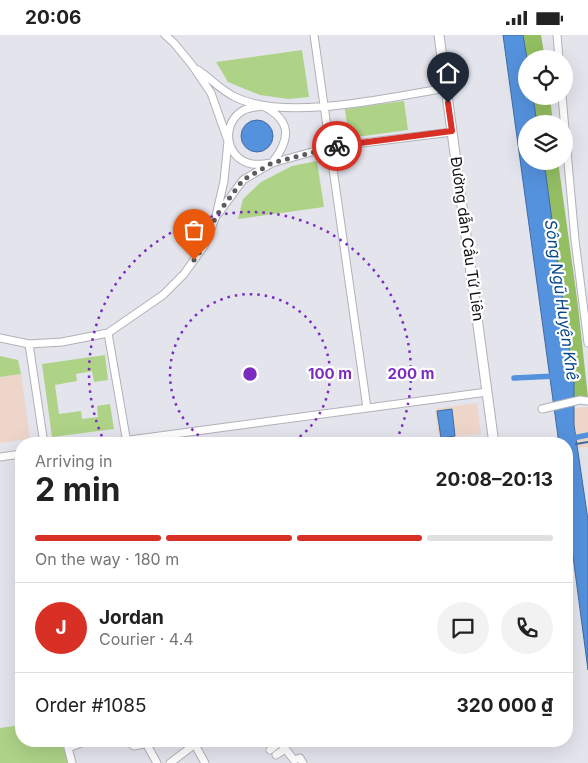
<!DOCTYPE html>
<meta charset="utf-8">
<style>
:root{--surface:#fff;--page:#f2f2f2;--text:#222;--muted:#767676;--line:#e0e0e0;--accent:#d93025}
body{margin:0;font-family:Inter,sans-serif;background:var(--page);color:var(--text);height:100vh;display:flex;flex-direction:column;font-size:19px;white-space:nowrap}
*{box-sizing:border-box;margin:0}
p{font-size:16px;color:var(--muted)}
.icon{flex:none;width:28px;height:28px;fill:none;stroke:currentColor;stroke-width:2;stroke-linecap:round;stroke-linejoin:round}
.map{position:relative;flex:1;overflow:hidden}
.sheet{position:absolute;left:15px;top:402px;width:558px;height:310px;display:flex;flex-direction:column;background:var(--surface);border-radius:20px;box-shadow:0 5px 20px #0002}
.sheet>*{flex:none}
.tools{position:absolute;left:518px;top:15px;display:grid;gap:10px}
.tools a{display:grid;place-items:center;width:55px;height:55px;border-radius:50%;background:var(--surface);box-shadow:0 5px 20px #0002;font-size:25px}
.pin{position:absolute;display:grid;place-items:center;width:42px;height:42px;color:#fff;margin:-51px -21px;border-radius:50% 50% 50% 0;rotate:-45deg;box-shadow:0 0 5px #0007}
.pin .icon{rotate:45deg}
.courier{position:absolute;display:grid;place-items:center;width:50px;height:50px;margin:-25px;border:4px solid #d93025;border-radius:50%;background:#fff;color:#222;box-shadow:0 1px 6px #0007}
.summary em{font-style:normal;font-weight:700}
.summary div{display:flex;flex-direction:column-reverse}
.summary{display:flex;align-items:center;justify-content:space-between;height:85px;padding:0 20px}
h1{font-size:32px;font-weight:700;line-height:38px}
.bar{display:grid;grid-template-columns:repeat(4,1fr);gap:8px 5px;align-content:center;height:60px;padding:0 20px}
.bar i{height:6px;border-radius:4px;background:var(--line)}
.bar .current{background:var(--accent)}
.bar p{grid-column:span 4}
.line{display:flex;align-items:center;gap:12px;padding:0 20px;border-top:1px solid var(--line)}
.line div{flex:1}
.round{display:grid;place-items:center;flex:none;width:52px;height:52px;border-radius:26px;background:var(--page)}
.status{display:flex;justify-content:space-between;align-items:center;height:35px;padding:0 25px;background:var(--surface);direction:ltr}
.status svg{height:14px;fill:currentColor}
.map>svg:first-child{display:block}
.industrial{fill:#edd5ca}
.green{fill:#aed387}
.forest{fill:#93be62}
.water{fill:#5592dd;stroke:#416ba1}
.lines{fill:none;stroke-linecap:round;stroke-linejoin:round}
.stream{stroke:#416ba1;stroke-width:2}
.canal{stroke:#5592dd;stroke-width:5.5}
.minor-casing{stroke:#b1b1b9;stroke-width:9}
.major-casing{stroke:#b1b1b9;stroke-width:11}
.minor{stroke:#fff;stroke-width:7}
.major{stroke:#fff;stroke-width:9}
.done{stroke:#5b5b60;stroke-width:5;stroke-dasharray:0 9}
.route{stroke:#d93025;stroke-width:6}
.ring{fill:none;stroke:#7b2cbf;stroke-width:2.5;stroke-dasharray:2.5 5}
.labels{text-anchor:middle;stroke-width:4.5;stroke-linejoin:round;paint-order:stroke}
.street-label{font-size:15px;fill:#111114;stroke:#fff}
.water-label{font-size:16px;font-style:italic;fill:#014689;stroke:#fff}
.centre{fill:#7b2cbf;stroke:#fff;stroke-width:2.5}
.ring-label{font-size:15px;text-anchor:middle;font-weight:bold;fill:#7b2cbf;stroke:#fff;stroke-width:4.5;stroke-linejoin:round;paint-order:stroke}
</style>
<div class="status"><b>20:06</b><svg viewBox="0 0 49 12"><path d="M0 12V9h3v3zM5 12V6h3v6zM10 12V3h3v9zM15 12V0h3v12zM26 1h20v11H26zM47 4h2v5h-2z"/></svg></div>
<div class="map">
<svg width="588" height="728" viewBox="0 0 588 728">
<rect width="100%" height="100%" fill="#e4e4ed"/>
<path class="industrial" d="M21,339L30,404L0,408V342Z
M477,368L481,399L439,404L435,374Z
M588,372V412L577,413L574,390V373Z"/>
<path class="green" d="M302,15L309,62L288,64L260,60L228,47L216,27Z
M404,66L408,95L349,103L345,74Z
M317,126L324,172L238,184L243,164L261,147L292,131Z
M105,320L108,345L94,347L92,336L76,339L77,346L55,350L59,379L81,376L82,384L98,382L97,371L110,369L114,394L52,402L42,329Z
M0,321L18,325L21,339L0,342Z
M21,690V706H68L72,728H0V693Z"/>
<path class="forest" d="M523,0H541L545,24H527Z
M533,61H550L553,89H537Z
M544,126H558L578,271L588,363H574V348Z"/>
<path class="water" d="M503,0H523L527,24L526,61H533L537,89H526V126H544L574,348V390L588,485V635L566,468V409H559Z
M241 101a16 16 0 1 1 32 0a16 16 0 1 1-32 0Z
M452,374L455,401L441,403L437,376Z"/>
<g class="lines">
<path class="stream" d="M576,409L588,407"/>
<path class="canal" d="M514,343L556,341
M568,404L588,400"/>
<g class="minor-casing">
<path id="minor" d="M314,0L367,373
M557,0L559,24
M198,35C210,43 222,56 235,62C285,87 391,62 446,53
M562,61L575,205L588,308
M263,71C293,86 290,105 272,128C265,129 258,130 252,129C225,124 220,88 244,75C250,72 257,72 263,71Z
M218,179L243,145L272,128L330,112L452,97
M108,298L127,408
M0,303L29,309L62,307L108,298L163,260L184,239L204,211L216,181L224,146L228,106L211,58L192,30L174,8L165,0
M29,309L44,409
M542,374L580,365L588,366
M100,409L487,357
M0,422L21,419
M128,706L134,711L144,709L147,710L157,728
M279,706L294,725L300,723L303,728
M195,710L205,728
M270,715L280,707
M276,720L285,714
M72,728L68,713L81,708
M170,728L199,706"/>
</g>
<g class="major-casing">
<path id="major" d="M439,0L494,409"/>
</g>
<use href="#minor" class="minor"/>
<use href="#major" class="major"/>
</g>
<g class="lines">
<path class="done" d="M194,225L204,211L216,181L243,145L272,128L337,111"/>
<path class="route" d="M337,111L452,96L448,68"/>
</g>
<g class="ring">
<path d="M211 409A80 80 0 1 1 289 409"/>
<path d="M105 408A161 161 0 1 1 395 408"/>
</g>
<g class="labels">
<g class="street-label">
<text transform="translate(467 204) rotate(82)" y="5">Đường dẫn Cầu Tứ Liên</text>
</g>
<g class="water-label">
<text transform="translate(562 265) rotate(82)" y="6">Sông Ngũ Huyện Khê</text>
</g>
</g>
<circle cx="250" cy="339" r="8" class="centre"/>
<g class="ring-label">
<text x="330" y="344">100 m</text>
<text x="411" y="344">200 m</text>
</g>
</svg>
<div class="tools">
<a><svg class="icon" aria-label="locate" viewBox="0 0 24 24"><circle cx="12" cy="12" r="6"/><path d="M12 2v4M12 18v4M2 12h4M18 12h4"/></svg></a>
<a><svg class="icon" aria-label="layers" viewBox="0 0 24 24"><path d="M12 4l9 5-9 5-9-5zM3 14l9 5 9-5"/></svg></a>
</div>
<div class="pin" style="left:194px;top:225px;background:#ea580c"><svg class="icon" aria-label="bag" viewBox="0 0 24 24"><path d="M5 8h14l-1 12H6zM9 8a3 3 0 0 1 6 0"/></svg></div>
<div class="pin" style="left:448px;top:68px;background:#1f2937"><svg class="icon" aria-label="home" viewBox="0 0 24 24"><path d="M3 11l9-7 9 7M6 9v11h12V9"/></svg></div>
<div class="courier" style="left:337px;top:111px"><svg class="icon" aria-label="bike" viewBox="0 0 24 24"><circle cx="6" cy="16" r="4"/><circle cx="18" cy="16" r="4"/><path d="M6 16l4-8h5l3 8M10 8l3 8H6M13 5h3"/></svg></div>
<section class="sheet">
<div class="summary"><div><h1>2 min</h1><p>Arriving in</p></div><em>20:08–20:13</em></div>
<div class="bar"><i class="current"></i><i class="current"></i><i class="current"></i><i></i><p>On the way · 180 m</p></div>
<div class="line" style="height:90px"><b class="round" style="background:var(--accent);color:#fff">J</b><div><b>Jordan</b><p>Courier · 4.4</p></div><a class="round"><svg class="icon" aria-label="chat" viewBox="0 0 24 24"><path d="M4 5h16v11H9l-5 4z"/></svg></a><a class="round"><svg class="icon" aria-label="phone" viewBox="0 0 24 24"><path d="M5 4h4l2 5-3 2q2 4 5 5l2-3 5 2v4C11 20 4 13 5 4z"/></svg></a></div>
<div class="line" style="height:65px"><div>Order #1085</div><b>320 000 ₫</b></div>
</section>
</div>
